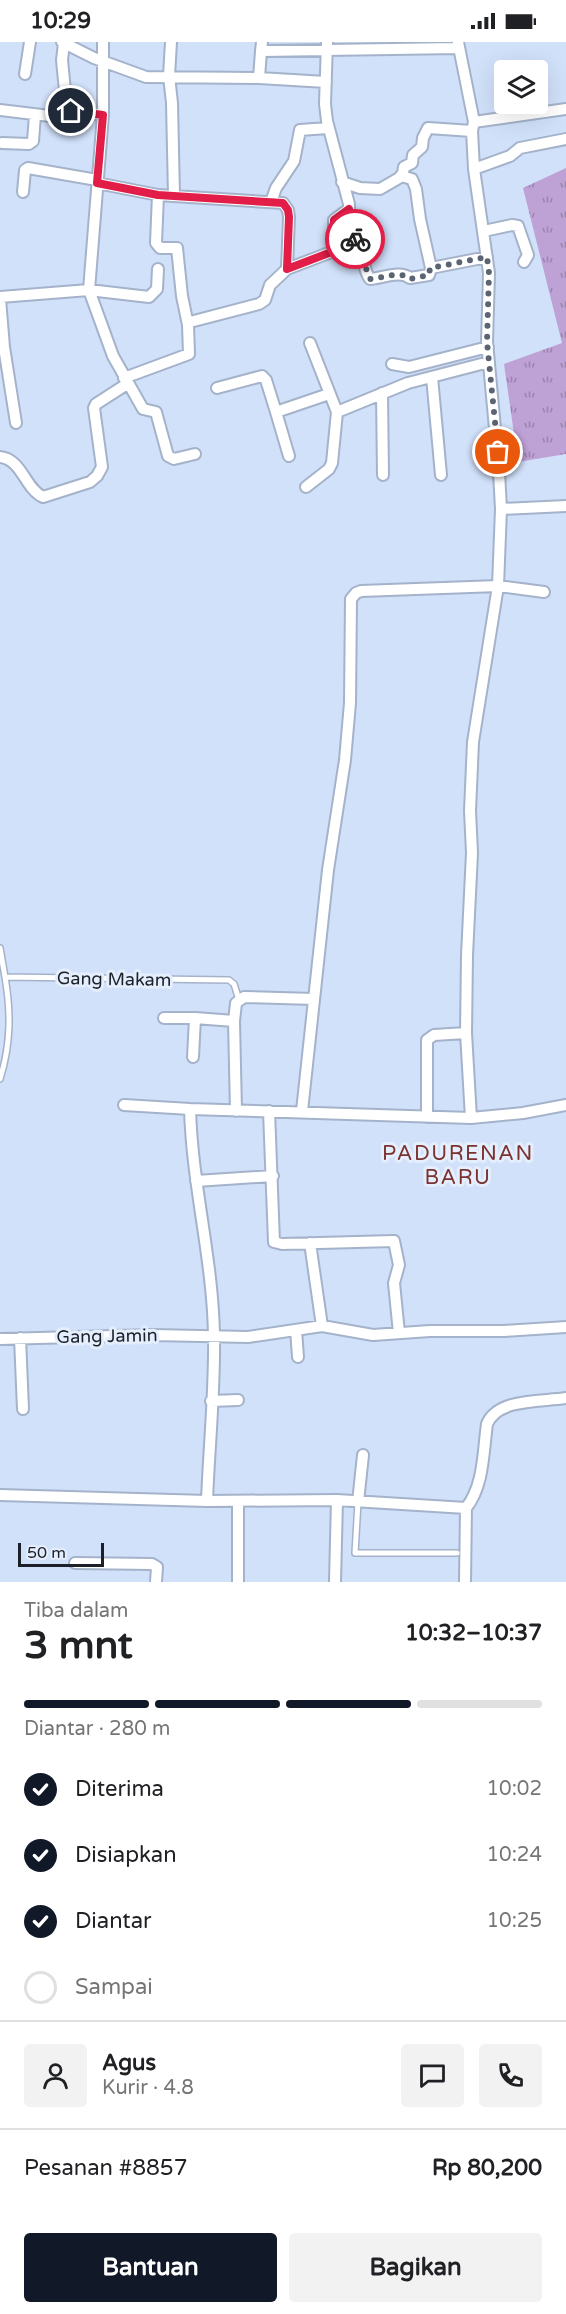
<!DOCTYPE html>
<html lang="id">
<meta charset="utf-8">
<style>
:root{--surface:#fff;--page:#f2f2f2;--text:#202124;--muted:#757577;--line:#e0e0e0;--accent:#111827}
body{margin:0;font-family:"Varela Round",sans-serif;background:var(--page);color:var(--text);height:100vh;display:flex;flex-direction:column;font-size:22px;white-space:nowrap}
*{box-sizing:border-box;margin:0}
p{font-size:20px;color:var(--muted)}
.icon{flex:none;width:33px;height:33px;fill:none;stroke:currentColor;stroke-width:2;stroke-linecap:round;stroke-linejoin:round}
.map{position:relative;height:1540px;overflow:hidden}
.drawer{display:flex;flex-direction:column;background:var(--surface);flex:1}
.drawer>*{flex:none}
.controls{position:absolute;left:494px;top:18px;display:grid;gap:12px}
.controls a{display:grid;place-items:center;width:54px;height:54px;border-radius:6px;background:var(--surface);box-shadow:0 6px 24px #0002;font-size:30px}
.scale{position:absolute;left:18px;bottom:15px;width:86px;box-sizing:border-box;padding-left:6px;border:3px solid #1b2029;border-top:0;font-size:16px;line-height:21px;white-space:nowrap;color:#1b2029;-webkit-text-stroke:4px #e4eefd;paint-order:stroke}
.pin{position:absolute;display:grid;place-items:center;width:51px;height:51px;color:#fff;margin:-26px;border:3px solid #fff;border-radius:50%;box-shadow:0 2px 6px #0007}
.courier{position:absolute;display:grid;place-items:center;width:60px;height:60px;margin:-30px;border:4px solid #e11d48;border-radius:50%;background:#fff;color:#222;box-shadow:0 2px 8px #0007}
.summary em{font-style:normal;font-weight:700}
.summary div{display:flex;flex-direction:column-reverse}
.summary{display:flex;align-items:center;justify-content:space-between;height:102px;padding:0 24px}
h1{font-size:39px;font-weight:700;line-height:45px}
.bar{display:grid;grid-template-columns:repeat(4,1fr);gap:9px 6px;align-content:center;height:72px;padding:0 24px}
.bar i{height:8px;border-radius:4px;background:var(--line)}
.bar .selected{background:var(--accent)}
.bar p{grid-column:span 4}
.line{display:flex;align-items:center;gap:15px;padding:0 24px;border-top:2px solid var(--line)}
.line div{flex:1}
.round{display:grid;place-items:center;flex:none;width:63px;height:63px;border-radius:6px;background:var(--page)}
ol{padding:0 24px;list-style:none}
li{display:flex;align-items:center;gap:18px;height:66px}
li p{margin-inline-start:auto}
li .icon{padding:6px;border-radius:50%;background:var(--accent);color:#fff;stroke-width:4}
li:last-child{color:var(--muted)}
li i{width:33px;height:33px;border:3px solid var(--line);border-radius:50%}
.primary-button{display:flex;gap:12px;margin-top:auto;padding:12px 24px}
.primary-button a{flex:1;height:69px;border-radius:6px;background:var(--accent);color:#fff;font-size:24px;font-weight:700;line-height:69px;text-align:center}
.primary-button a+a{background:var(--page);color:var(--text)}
.status{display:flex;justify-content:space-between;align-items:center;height:42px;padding:0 30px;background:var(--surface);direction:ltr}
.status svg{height:16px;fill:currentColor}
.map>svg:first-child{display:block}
.grass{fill:url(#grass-tufts)}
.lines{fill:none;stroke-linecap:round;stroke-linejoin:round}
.service-casing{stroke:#a4b3ca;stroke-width:8}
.minor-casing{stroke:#a4b3ca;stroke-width:14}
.service{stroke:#fff;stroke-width:5}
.minor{stroke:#fff;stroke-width:10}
.done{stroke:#5b6472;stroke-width:6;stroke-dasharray:0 10.8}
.route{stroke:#e11d48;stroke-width:8}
.labels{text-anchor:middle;stroke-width:6;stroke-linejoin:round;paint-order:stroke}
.street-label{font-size:18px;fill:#1b2029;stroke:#e4eefd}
.quarter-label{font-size:21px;letter-spacing:1.5px;fill:#7a3330;stroke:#e4eefd}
</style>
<div class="status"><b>10:29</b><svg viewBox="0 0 49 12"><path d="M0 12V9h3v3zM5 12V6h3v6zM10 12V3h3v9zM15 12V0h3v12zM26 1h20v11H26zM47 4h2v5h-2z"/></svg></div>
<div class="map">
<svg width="566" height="1540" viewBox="0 0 566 1540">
<defs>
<pattern id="grass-tufts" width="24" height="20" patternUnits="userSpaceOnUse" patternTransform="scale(1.5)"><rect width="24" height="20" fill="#bea1d5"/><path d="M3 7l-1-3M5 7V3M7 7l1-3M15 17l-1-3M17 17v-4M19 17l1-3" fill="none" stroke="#9a83ad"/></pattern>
</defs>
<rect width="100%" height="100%" fill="#d1e1fa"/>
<path class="grass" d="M566,126V412L518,420L504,322L562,301L523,146Z"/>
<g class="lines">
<g class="service-casing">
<path id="service" d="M0,906L5,935L229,938L234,942L239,958
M0,1037C11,1002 11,970 5,935
M358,1460L355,1511H457"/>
</g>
<g class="minor-casing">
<path id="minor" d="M62,0L94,16L146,35L259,36L326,40
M103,0V73L89,248L113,314L143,367L156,370L168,414L174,417L195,412
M171,0L169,34L172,61L174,154
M262,0L261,9L458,6
M458,0L474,80L472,89L474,127L489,231L487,300L499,430L501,467L498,544L473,700L470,769L472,811L467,913L466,991L471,1076
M64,1L62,18L65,49
M25,32L30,0
M259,36L261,9
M0,68L50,74L62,70L78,69L103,73
M474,80L566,67
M2,101L29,102L33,99L35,73
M474,127L510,114L520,106L566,97
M401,134L412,137L416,147L420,177L431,226
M342,140L360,146L380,147L399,136L403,131L404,125L412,121L413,113L422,105L423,96L428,86L472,89
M97,141L158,153L283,161L288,168L289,175L287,227
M23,150L25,128L28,126L97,138
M158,153L156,201L160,206H177L182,254L188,283
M271,160L276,146L294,119L300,88L328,86
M349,167L356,202C365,211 362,227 370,237C383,236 400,228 410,236L429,233L431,226L487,215
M484,189L512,183L518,184L528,213L524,220
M0,255L89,248L149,255L157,247L158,227
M0,257L4,305L16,381
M310,301L337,370
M392,322L409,325L488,305
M432,335L441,433
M124,336L189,312L188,283L190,280L259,262L265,258L270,243L287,227L334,209V178L349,167V162L327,79L325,62L327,0
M217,346L262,334L266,338L276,370L329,352
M382,351L383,433
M276,370L289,414
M0,415C22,417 25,447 43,455L90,440L97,434L102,425L94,366L96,362L127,342
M306,445L329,427L332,421L337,370L408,341L489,320
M501,467L566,464
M164,976H195
M234,979L236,961L244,955L314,957
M193,1015L195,976L234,979L236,1069
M124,1063L190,1067
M269,1069L274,1200L282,1202L394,1199L399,1223L394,1241L399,1291
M302,1069L328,828L345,718L350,661L351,557L356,551L361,549L498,544L544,550
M427,1075V998L434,993L466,991
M196,1139L273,1134
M310,1201L322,1284
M296,1288L298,1315
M20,1296L23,1367
M0,1297L153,1293L248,1295L322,1284L373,1293L430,1289H504L566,1285
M211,1359L238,1358
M0,1453L207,1459C209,1405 215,1349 214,1294C213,1218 192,1143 190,1067L471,1076L523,1071L566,1063
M207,1459L337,1458L466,1466
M238,1459V1540
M358,1460L363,1413
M75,1521L152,1522L157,1525L156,1540
M335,1540L337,1458
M465,1540L466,1466C484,1444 483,1410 487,1382C498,1356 541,1360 566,1356"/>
</g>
<use href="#service" class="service"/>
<use href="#minor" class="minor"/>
</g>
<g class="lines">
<path class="done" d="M355,197L370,237C383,236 400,228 410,237L429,233L430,226L487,215L489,231L487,300L498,410"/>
<path class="route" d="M71,69L103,73L97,141L158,153L283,161L288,168L289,175L287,227L334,209V178L349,167L355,197"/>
</g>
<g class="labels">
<g class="street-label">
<text transform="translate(114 937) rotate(1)" y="6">Gang Makam</text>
<text transform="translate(107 1294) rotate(-1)" y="6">Gang Jamin</text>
</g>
<g class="quarter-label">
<text x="458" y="1118">PADURENAN<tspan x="458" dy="24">BARU</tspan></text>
</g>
</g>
</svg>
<div class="controls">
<a><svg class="icon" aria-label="layers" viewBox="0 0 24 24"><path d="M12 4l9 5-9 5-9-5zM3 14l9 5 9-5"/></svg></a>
</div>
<div class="scale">50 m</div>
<div class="pin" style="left:498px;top:410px;background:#ea580c"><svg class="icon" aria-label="bag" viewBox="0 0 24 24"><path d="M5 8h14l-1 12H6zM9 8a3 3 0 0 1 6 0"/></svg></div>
<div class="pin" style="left:71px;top:69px;background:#1f2937"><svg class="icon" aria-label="home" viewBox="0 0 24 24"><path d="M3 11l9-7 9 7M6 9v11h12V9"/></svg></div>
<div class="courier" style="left:355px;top:197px"><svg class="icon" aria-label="bike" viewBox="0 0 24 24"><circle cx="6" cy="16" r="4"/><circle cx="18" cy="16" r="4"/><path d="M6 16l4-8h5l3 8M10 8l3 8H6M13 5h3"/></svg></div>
</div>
<section class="drawer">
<div class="summary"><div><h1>3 mnt</h1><p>Tiba dalam</p></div><em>10:32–10:37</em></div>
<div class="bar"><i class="selected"></i><i class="selected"></i><i class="selected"></i><i></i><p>Diantar · 280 m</p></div>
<ol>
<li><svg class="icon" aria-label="check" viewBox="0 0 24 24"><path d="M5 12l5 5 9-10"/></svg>Diterima<p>10:02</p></li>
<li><svg class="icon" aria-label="check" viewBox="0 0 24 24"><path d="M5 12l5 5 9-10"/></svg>Disiapkan<p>10:24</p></li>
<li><svg class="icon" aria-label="check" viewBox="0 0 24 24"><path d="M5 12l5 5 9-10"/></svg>Diantar<p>10:25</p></li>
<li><i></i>Sampai</li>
</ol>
<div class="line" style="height:108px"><a class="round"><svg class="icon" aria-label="person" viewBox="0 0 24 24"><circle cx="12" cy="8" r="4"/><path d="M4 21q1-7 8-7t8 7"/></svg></a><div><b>Agus</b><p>Kurir · 4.8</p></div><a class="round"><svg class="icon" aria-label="chat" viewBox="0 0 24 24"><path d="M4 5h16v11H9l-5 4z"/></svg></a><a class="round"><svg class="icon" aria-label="phone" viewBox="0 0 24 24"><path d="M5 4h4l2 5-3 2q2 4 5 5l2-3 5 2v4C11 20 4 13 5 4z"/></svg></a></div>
<div class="line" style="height:78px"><div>Pesanan #8857</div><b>Rp 80,200</b></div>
<div class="primary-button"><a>Bantuan</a><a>Bagikan</a></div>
</section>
